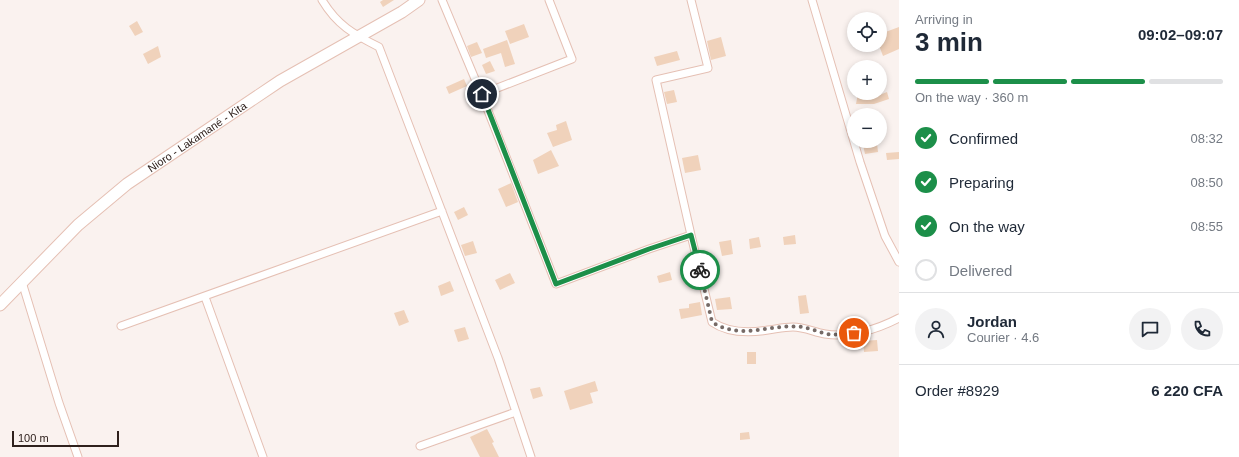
<!DOCTYPE html>
<meta charset="utf-8">
<style>
:root{--surface:#fff;--page:#f2f2f3;--text:#1f2937;--muted:#747a83;--line:#e0e1e3;--accent:#1c8f49}
body{margin:0;font-family:Helvetica,sans-serif;background:var(--page);color:var(--text);height:100vh;display:flex;flex-direction:column;font-size:15px;white-space:nowrap}
*{box-sizing:border-box;margin:0}
p{font-size:13px;color:var(--muted)}
.icon{flex:none;width:22px;height:22px;fill:none;stroke:currentColor;stroke-width:2;stroke-linecap:round;stroke-linejoin:round}
.map{position:relative;flex:1;overflow:hidden}
.side{display:flex;flex-direction:column;background:var(--surface);width:340px}
.side>*{flex:none}
.buttons{position:absolute;left:847px;top:12px;display:grid;gap:8px}
.buttons a{display:grid;place-items:center;width:40px;height:40px;border-radius:50%;background:var(--surface);box-shadow:0 2px 6px #0003;font-size:20px}
.scale{position:absolute;left:12px;bottom:10px;width:107px;box-sizing:border-box;padding-left:4px;border:2px solid #2f211d;border-top:0;font-size:11px;line-height:14px;white-space:nowrap;color:#2f211d;-webkit-text-stroke:3px #faf2ef;paint-order:stroke}
.pin{position:absolute;display:grid;place-items:center;width:34px;height:34px;color:#fff;margin:-17px;border:2px solid #fff;border-radius:50%;box-shadow:0 1px 4px #0007}
.courier{position:absolute;display:grid;place-items:center;width:40px;height:40px;margin:-20px;border:3px solid #1c8f49;border-radius:50%;background:#fff;color:#222;box-shadow:0 1px 5px #0007}
.headline em{font-style:normal;font-weight:700}
.headline div{display:flex;flex-direction:column-reverse}
.headline{display:flex;align-items:center;justify-content:space-between;height:68px;padding:0 16px}
h1{font-size:26px;font-weight:700;line-height:30px}
.bar{display:grid;grid-template-columns:repeat(4,1fr);gap:6px 4px;align-content:center;height:48px;padding:0 16px}
.bar i{height:5px;border-radius:3px;background:var(--line)}
.bar .on{background:var(--accent)}
.bar p{grid-column:span 4}
.line{display:flex;align-items:center;gap:10px;padding:0 16px;border-top:1px solid var(--line)}
.line div{flex:1}
.round{display:grid;place-items:center;flex:none;width:42px;height:42px;border-radius:21px;background:var(--page)}
ol{padding:0 16px;list-style:none}
li{display:flex;align-items:center;gap:12px;height:44px}
li p{margin-inline-start:auto}
li .icon{padding:4px;border-radius:50%;background:var(--accent);color:#fff;stroke-width:4}
li:last-child{color:var(--muted)}
li i{width:22px;height:22px;border:2px solid var(--line);border-radius:50%}
main{display:flex;flex:1;min-height:0}
.map>svg:first-child{display:block}
.building{fill:#f0d2bb}
.lines{fill:none;stroke-linecap:round;stroke-linejoin:round}
.minor-casing{stroke:#e5c0b4;stroke-width:9}
.primary-casing{stroke:#e5c0b4;stroke-width:13}
.minor{stroke:#fff;stroke-width:7}
.primary{stroke:#fff;stroke-width:11}
.done{stroke:#766a66;stroke-width:4;stroke-dasharray:0 7.2}
.route{stroke:#1c8f49;stroke-width:5}
.labels{text-anchor:middle;stroke-width:3;stroke-linejoin:round;paint-order:stroke}
.street-label{font-size:11px;fill:#2f211d;stroke:#faf2ef}
</style>
<main>
<div class="map">
<svg width="899" height="457" viewBox="0 0 899 457">
<rect width="100%" height="100%" fill="#faf2ef"/>
<path class="building" d="M383,0H394L383,7L380,2Z
M137,21L143,32L135,36L129,26Z
M524,24L529,37L510,44L505,31Z
M899,27V49L883,56L880,48V34Z
M721,37L726,56L711,60L707,41Z
M507,40L515,64L505,67L501,53L486,58L483,49Z
M477,42L482,53L471,57L467,46Z
M158,46L161,57L148,64L143,54Z
M677,51L680,60L657,66L654,57Z
M490,61L495,71L486,74L482,65Z
M464,79L467,86L449,94L446,87Z
M674,90L677,102L667,104L664,92Z
M887,92L889,99L874,104H856L858,93H867V100Z
M566,121L572,140L553,147L547,133L557,130L556,125Z
M877,143L878,152L865,154L863,145Z
M551,150L559,166L538,174L533,160Z
M899,152V159L887,160L886,153Z
M698,155L701,170L685,173L682,158Z
M511,183L518,202L506,207L498,189Z
M464,207L468,215L458,220L454,212Z
M795,235L796,244L784,245L783,237Z
M759,237L761,247L750,249L749,239Z
M731,240L733,254L722,256L719,242Z
M473,241L477,253L465,256L461,245Z
M711,261L714,273L706,275L703,263Z
M670,272L672,280L659,283L657,276Z
M510,273L515,283L500,290L495,280Z
M450,281L454,291L441,296L438,286Z
M806,295L809,313L800,314L798,296Z
M730,297L732,309L717,310L715,299Z
M700,302L702,315L681,319L679,309L689,308V304Z
M404,310L409,322L399,326L394,313Z
M465,327L469,339L458,342L454,330Z
M877,340L878,351L864,352L863,341Z
M747,352H756V364H747Z
M595,381L598,391L590,393L593,403L570,410L564,391Z
M540,387L543,396L533,399L530,389Z
M487,429L494,442L492,443L499,457H480L470,437Z
M749,432L750,439L740,440V433Z"/>
<g class="lines">
<g class="minor-casing">
<path id="minor" d="M322,0C337,25 353,34 379,47L498,358L531,457
M442,0L483,98L556,284L649,249L691,235L656,80L708,68L691,0
M812,0L860,162L885,236L899,262
M482,94L572,59L549,0
M691,235L712,322C728,333 750,333 768,330C776,329 784,327 793,327C804,327 814,332 825,334C850,338 878,329 899,318
M22,282L59,403L78,457
M205,297L263,457
M121,326L442,211
M420,446L516,412"/>
</g>
<g class="primary-casing">
<g id="primary">
<path id="s1" d="M0,305L78,225L127,184L280,81L402,12L419,0"/>
</g>
</g>
<use href="#minor" class="minor"/>
<use href="#primary" class="primary"/>
</g>
<g class="lines">
<path class="done" d="M700,270L712,322C741,341 772,323 802,327C809,328 816,331 823,333C833,336 844,334 854,333"/>
<path class="route" d="M482,94L556,284L649,249L691,235L700,270"/>
</g>
<g class="labels">
<g class="street-label">
<text dy="4" stroke="none"><textPath href="#s1" startOffset="260">Nioro - Lakamané - Kita</textPath></text>
</g>
</g>
</svg>
<div class="buttons">
<a><svg class="icon" aria-label="locate" viewBox="0 0 24 24"><circle cx="12" cy="12" r="6"/><path d="M12 2v4M12 18v4M2 12h4M18 12h4"/></svg></a>
<a>+</a>
<a>−</a>
</div>
<div class="scale">100 m</div>
<div class="pin" style="left:854px;top:333px;background:#ea580c"><svg class="icon" aria-label="bag" viewBox="0 0 24 24"><path d="M5 8h14l-1 12H6zM9 8a3 3 0 0 1 6 0"/></svg></div>
<div class="pin" style="left:482px;top:94px;background:#1f2937"><svg class="icon" aria-label="home" viewBox="0 0 24 24"><path d="M3 11l9-7 9 7M6 9v11h12V9"/></svg></div>
<div class="courier" style="left:700px;top:270px"><svg class="icon" aria-label="bike" viewBox="0 0 24 24"><circle cx="6" cy="16" r="4"/><circle cx="18" cy="16" r="4"/><path d="M6 16l4-8h5l3 8M10 8l3 8H6M13 5h3"/></svg></div>
</div>
<section class="side">
<div class="headline"><div><h1>3 min</h1><p>Arriving in</p></div><em>09:02–09:07</em></div>
<div class="bar"><i class="on"></i><i class="on"></i><i class="on"></i><i></i><p>On the way · 360 m</p></div>
<ol>
<li><svg class="icon" aria-label="check" viewBox="0 0 24 24"><path d="M5 12l5 5 9-10"/></svg>Confirmed<p>08:32</p></li>
<li><svg class="icon" aria-label="check" viewBox="0 0 24 24"><path d="M5 12l5 5 9-10"/></svg>Preparing<p>08:50</p></li>
<li><svg class="icon" aria-label="check" viewBox="0 0 24 24"><path d="M5 12l5 5 9-10"/></svg>On the way<p>08:55</p></li>
<li><i></i>Delivered</li>
</ol>
<div class="line" style="height:72px"><a class="round"><svg class="icon" aria-label="person" viewBox="0 0 24 24"><circle cx="12" cy="8" r="4"/><path d="M4 21q1-7 8-7t8 7"/></svg></a><div><b>Jordan</b><p>Courier · 4.6</p></div><a class="round"><svg class="icon" aria-label="chat" viewBox="0 0 24 24"><path d="M4 5h16v11H9l-5 4z"/></svg></a><a class="round"><svg class="icon" aria-label="phone" viewBox="0 0 24 24"><path d="M5 4h4l2 5-3 2q2 4 5 5l2-3 5 2v4C11 20 4 13 5 4z"/></svg></a></div>
<div class="line" style="height:52px"><div>Order #8929</div><b>6 220 CFA</b></div>
</section>
</main>
